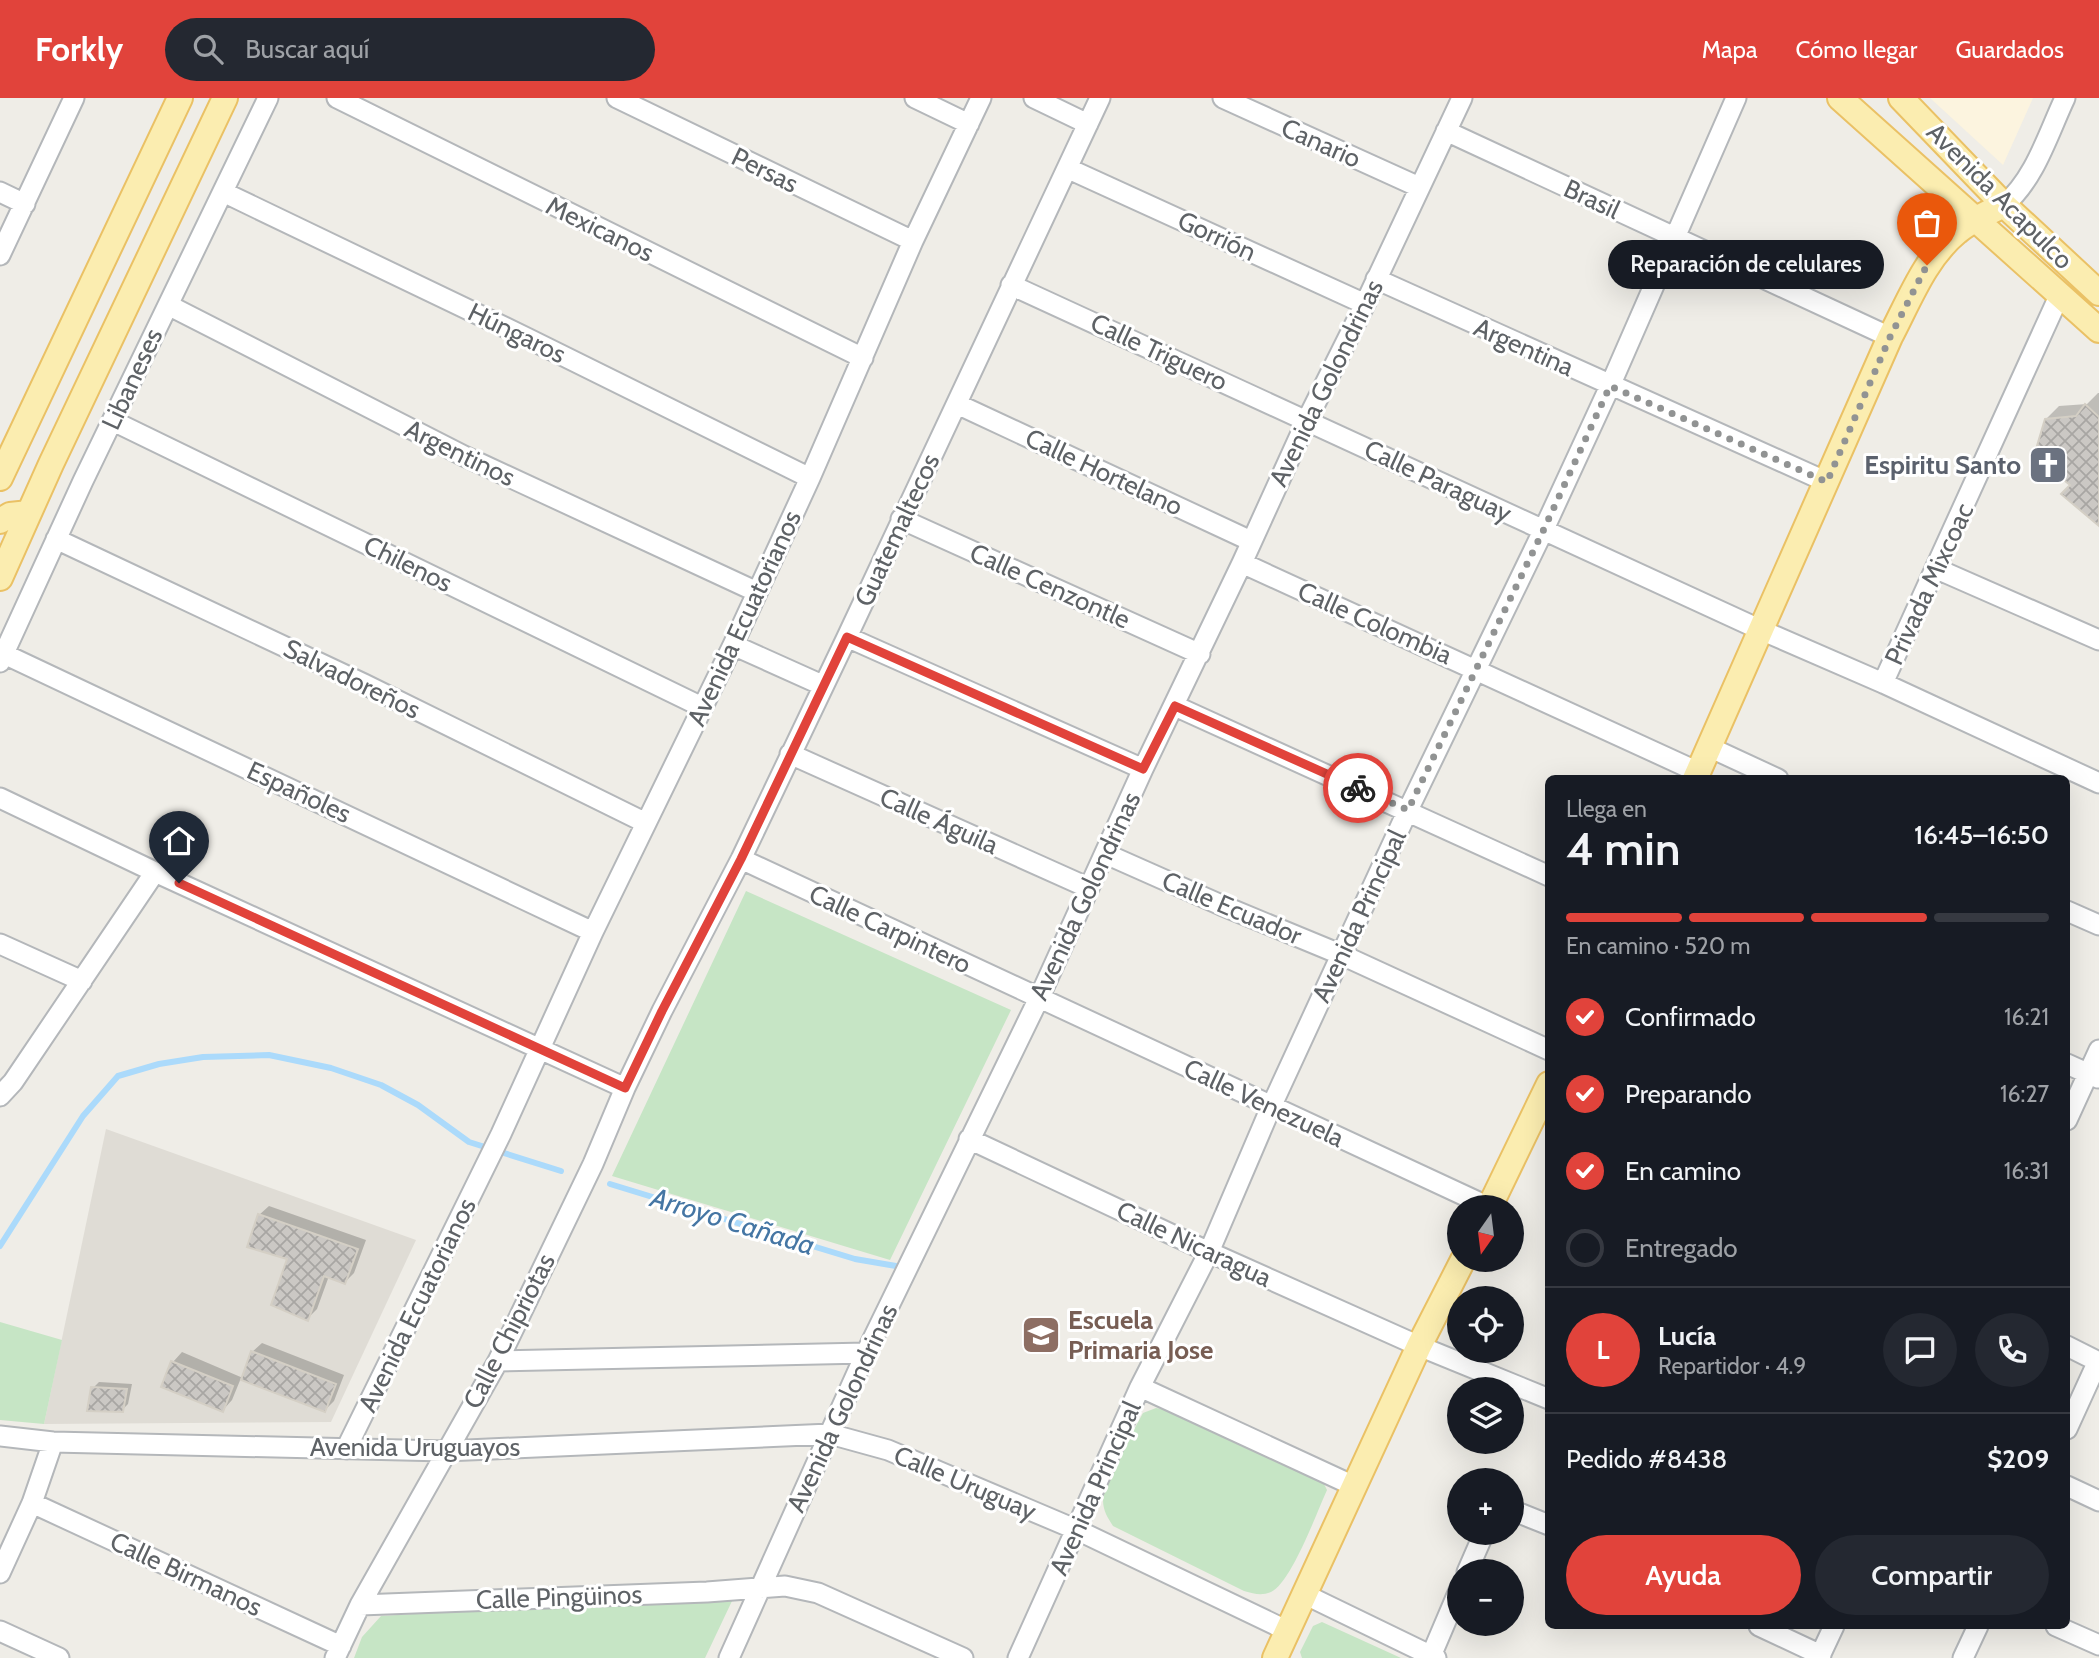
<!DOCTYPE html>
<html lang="es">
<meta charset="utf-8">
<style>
:root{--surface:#171b24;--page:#242831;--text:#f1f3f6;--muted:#9ea1a6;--line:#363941;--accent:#e1433b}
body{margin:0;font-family:Cabin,sans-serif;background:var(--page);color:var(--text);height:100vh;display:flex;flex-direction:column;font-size:26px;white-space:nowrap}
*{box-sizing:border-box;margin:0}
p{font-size:23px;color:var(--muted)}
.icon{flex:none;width:38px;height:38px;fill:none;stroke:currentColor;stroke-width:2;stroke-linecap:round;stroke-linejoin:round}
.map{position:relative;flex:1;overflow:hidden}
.details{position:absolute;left:1545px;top:677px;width:525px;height:854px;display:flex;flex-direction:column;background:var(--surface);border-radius:10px;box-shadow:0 7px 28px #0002}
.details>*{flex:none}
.needle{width:46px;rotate:194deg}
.controls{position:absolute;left:1447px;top:1097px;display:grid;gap:14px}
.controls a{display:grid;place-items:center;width:77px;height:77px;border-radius:50%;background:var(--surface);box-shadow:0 7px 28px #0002;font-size:35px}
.pin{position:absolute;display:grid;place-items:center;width:60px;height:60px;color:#fff;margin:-72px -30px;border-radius:50% 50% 50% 0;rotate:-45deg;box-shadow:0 0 7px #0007}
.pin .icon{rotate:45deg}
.courier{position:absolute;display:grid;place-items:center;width:70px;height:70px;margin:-35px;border:5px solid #e1433b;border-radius:50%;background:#fff;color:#222;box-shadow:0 2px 9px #0007}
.bubble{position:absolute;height:49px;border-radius:24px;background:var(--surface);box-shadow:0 7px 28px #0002;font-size:23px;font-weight:600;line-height:49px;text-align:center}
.summary em{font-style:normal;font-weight:600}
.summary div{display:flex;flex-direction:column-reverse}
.summary{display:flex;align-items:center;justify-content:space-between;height:119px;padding:0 21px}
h1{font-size:46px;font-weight:600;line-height:52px}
.bar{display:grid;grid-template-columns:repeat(4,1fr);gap:10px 7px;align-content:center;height:84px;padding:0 21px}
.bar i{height:9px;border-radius:5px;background:var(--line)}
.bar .on{background:var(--accent)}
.bar p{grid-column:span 4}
.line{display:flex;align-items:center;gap:18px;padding:0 21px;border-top:2px solid var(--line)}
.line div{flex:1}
.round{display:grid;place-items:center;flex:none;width:74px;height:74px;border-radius:37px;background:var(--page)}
ol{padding:0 21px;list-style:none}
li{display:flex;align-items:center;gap:21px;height:77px}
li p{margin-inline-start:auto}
li .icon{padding:7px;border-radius:50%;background:var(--accent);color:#fff;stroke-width:4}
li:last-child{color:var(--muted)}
li i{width:38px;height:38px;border:4px solid var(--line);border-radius:50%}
.button{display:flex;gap:14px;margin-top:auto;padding:14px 21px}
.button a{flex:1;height:80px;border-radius:42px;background:var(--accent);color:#fff;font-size:28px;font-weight:600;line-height:80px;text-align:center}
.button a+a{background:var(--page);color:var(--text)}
header{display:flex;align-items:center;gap:42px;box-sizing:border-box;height:98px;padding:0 35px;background:var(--accent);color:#fff}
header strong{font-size:33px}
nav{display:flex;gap:38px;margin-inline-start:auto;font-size:24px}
.search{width:490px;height:63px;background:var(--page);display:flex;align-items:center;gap:18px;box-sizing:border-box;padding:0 24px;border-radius:38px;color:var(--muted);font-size:26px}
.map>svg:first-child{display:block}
.commercial{fill:#fcf4df}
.education{fill:#dfdcd5}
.green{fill:#c6e5c5}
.shadow{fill:#0003}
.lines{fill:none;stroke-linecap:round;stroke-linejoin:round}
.stream{stroke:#abdafb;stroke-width:6}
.building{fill:url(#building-cross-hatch);stroke:#d4cfc5;stroke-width:2}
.minor-casing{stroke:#b4b7ba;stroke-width:23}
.major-casing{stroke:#eac165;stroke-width:28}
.minor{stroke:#fff;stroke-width:19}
.major{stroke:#fbedb0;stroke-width:24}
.done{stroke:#919393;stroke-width:7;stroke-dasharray:0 12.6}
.route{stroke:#e1433b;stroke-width:9}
.labels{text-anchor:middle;stroke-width:6;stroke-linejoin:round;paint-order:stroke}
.street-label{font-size:26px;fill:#5e6266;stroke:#fff}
.worship-label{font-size:26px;font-weight:bold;fill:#5b616d;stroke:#fff;text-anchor:end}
.education-label{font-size:26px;font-weight:bold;fill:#785e54;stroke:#fff;text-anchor:start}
.water-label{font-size:28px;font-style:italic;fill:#4576a4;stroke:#fff}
</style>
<header>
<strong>Forkly</strong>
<div class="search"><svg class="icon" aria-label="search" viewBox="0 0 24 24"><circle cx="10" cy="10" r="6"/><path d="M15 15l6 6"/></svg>Buscar aquí</div>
<nav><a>Mapa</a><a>Cómo llegar</a><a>Guardados</a></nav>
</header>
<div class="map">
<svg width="2099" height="1560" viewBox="0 0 2099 1560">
<defs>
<pattern id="building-cross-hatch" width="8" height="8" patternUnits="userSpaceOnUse" patternTransform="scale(1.75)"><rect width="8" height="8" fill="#cbc8c4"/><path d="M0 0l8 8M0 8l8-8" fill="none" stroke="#a8a6a3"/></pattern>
</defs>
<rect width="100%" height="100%" fill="#efede7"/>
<path class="commercial" d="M1930,0H2033L2003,67Z"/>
<path class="education" d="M106,1031L416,1142L331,1324L44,1326Z"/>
<path class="green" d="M746,793L1011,912L890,1162L612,1078Z
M0,1224L62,1242L44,1326L0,1322Z
M1156,1310L1173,1313L1323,1384L1327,1392C1317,1414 1291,1485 1271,1494C1261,1498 1255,1496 1244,1493L1113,1428C1108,1420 1103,1413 1103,1402C1104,1387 1134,1331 1143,1315Z
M694,1494L732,1503L705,1560H354L362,1539L381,1518L540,1508Z
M1322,1524L1401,1560H1302L1300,1554L1313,1528Z"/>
<path class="shadow" d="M2098,295H2099V418L2072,386L2046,321L2059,308L2087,306Z
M269,1108L366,1142L354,1175L345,1184L329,1178L317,1211L307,1221L290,1160L259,1117Z
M262,1245L344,1277L334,1303L325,1312L241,1280L232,1302L223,1312L173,1264L182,1254L243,1280L252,1254Z
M99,1284L132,1286L128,1306L122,1312L93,1290Z"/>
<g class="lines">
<path class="stream" d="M610,1086L855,1161L896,1168
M0,1148L83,1018L118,978L159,966L203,959L269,957L331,970L381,987L418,1007L469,1044L561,1073"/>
</g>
<path class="building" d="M2085,306L2099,319V428L2061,396L2070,387L2034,358L2045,321L2076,318Z
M258,1116L358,1151L345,1186L324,1178L308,1223L271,1207L287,1161L247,1149Z
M251,1253L336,1286L325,1314L241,1282Z
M171,1263L233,1288L223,1314L161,1289Z
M91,1289L127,1291L123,1314L87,1313Z"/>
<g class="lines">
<g class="minor-casing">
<path id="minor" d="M337,0L863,260
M617,0L913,143
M915,0L969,26
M1034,0L1088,26
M1223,0L1419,89
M1446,33L1890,239
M1069,71L1365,206
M0,94L25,106
M223,94L527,240L810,380
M2004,107C2035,81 2048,36 2065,0
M0,157L74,0
M1376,181L1827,384
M1011,187L1761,532L1883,585L2099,685
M168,207L464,358L757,494
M957,306L1251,443
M113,323L702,609
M901,421L1200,556
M56,441L364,586L646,725
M1242,465L1698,674
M1937,471L2099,542
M847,539L1143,671
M733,547L822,587
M4,556L593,834
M0,564L83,383L268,0
M1883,585L2060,196
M1175,608L1549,778
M1709,649L1778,681
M790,656L1089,790
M0,700L155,774L625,990
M1106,756L1221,807L1342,857L1549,952
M741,761L1489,1109
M2067,813L2099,827
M0,846L82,883
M2067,966L2098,980
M0,998L13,984L155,774
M2067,1022L2099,952
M969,1041L1209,1154L1419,1248L1549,1301
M2067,1248L2099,1264
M498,1263L866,1255
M1140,1289L1354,1388
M2067,1331L2098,1263
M0,1338L53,1344L445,1353L830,1336L888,1352L1077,1432L1288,1533
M346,1351L501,1036L593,834L733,547L810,380L913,143L981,0
M2067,1388L2099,1403
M32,1405L341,1548
M1512,1416L1519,1415L1549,1427
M1467,1474L1484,1435
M0,1475L32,1405L53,1344
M1304,1496L1436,1560
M360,1507L707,1494L785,1488L818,1495L963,1560
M1759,1528L1821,1557
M2056,1528L2099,1547
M0,1533L59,1560
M1431,1558L1460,1490
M335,1560L360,1507L498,1263L593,1066L625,990L662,913L741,761L847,539L1100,0
M729,1560L866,1255L1039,900L1143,671L1242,465L1307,322L1365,206L1462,0
M1018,1560L1140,1289L1209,1154L1271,1009L1408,712L1544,431L1610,288L1736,0
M1819,1560L1834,1528
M1963,1560L1978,1528"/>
</g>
<g class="major-casing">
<path id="major" d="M1840,0L2099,232
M1901,0L2004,107L2099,195
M0,380L180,0
M0,423L10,417L29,415
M0,480L51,366L225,0
M1695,681L1890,239C1909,203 1925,160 1957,134C1971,122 1988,115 2004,107
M1489,1110L1549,986
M1275,1560L1419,1248L1463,1162"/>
</g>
<use href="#minor" class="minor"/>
<use href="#major" class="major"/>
</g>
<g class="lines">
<path class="done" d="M1358,690L1408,712L1544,431L1610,288L1827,384L1890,239L1927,167"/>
<path class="route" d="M179,785L625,990L662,913L741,761L847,539L1143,671L1175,608L1358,690"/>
</g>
<defs>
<g id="church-square" transform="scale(2.0125)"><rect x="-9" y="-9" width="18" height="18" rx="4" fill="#6b7280" stroke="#fff"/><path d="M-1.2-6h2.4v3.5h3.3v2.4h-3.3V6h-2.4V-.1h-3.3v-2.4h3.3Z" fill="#fff"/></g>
<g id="school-square" transform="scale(2.0125)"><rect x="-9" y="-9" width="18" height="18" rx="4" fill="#8d6e63" stroke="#fff"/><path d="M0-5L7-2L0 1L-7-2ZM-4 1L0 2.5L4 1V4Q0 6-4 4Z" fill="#fff"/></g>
</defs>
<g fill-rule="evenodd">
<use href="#church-square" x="2048" y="367"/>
<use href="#school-square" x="1041" y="1237"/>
</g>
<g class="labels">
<g class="street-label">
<text transform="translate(1321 45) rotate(24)" y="9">Canario</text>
<text transform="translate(765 72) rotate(26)" y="9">Persas</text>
<text transform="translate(2000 98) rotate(45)" y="9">Avenida Acapulco</text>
<text transform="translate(1592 101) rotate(25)" y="9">Brasil</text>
<text transform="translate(600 131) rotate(26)" y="9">Mexicanos</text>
<text transform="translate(1217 138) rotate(25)" y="9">Gorrión</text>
<text transform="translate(517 235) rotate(26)" y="9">Húngaros</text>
<text transform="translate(1524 249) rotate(24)" y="9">Argentina</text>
<text transform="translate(1159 254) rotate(25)" y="9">Calle Triguero</text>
<text transform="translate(132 281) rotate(-65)" y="9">Libaneses</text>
<text transform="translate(1326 285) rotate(-64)" y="9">Avenida Golondrinas</text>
<text transform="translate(460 355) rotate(26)" y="9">Argentinos</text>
<text transform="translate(1104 374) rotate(25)" y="9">Calle Hortelano</text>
<text transform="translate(1438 383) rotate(25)" y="9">Calle Paraguay</text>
<text transform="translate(897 432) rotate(-65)" y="9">Guatemaltecos</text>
<text transform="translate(408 466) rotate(26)" y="9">Chilenos</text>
<text transform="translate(1929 486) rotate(-65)" y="9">Privada Mixcoac</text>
<text transform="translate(1050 488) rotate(24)" y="9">Calle Cenzontle</text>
<text transform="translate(744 520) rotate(-65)" y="9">Avenida Ecuatorianos</text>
<text transform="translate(1375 525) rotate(24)" y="9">Calle Colombia</text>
<text transform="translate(352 581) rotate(26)" y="9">Salvadoreños</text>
<text transform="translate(299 694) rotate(25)" y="9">Españoles</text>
<text transform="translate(939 723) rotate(24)" y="9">Calle Águila</text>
<text transform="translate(1085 798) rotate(-65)" y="9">Avenida Golondrinas</text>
<text transform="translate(1232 810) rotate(23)" y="9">Calle Ecuador</text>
<text transform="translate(1359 818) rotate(-65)" y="9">Avenida Principal</text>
<text transform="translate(890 831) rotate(25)" y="9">Calle Carpintero</text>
<text transform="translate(1264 1005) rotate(25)" y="9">Calle Venezuela</text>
<text transform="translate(1194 1146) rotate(25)" y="9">Calle Nicaragua</text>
<text transform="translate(417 1207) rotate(-64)" y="9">Avenida Ecuatorianos</text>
<text transform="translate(509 1233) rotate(-63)" y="9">Calle Chipriotas</text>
<text transform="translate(842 1310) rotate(-65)" y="9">Avenida Golondrinas</text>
<text x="415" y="1358">Avenida Uruguayos</text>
<text transform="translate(965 1385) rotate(23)" y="9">Calle Uruguay</text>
<text transform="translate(1095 1390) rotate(-66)" y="9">Avenida Principal</text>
<text transform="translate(186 1476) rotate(25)" y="9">Calle Birmanos</text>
<text transform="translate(559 1499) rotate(-2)" y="9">Calle Pingüinos</text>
</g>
<g class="worship-label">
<text x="2021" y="376">Espiritu Santo</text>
</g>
<g class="education-label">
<text x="1068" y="1231">Escuela<tspan x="1068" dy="30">Primaria Jose</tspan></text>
</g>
<g class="water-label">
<text transform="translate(733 1123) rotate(17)" y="10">Arroyo Cañada</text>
</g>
</g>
</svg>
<div class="controls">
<a><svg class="needle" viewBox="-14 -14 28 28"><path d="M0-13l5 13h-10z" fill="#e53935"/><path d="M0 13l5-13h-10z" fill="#9ea1a6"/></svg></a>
<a><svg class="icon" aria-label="locate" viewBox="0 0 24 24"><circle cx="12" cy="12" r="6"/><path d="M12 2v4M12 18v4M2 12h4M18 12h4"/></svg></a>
<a><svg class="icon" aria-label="layers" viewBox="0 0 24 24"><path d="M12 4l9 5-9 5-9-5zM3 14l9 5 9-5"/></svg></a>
<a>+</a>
<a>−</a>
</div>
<div class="pin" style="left:1927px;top:167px;background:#ea580c"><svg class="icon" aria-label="bag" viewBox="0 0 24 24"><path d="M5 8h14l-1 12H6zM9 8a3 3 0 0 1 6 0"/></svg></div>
<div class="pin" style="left:179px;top:785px;background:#1f2937"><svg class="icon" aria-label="home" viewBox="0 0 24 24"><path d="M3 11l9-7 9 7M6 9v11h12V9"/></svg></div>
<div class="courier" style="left:1358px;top:690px"><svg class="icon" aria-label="bike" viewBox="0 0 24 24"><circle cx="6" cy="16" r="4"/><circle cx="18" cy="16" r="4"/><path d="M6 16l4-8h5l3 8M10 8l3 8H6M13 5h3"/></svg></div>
<div class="bubble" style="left:1608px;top:142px;width:276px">Reparación de celulares</div>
<section class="details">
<div class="summary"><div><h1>4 min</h1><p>Llega en</p></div><em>16:45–16:50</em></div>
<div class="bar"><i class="on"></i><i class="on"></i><i class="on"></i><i></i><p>En camino · 520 m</p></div>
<ol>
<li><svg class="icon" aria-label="check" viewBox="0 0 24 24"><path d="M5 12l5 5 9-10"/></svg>Confirmado<p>16:21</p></li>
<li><svg class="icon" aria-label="check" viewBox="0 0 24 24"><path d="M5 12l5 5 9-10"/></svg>Preparando<p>16:27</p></li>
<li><svg class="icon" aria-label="check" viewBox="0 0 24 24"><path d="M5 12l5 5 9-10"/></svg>En camino<p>16:31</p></li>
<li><i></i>Entregado</li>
</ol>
<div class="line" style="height:126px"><b class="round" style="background:var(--accent);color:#fff">L</b><div><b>Lucía</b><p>Repartidor · 4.9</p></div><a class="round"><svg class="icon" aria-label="chat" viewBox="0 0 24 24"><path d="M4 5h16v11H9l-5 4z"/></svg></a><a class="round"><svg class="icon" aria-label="phone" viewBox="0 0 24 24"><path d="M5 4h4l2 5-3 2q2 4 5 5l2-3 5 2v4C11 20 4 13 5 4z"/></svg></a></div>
<div class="line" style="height:91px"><div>Pedido #8438</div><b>$209</b></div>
<div class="button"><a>Ayuda</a><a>Compartir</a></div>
</section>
</div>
